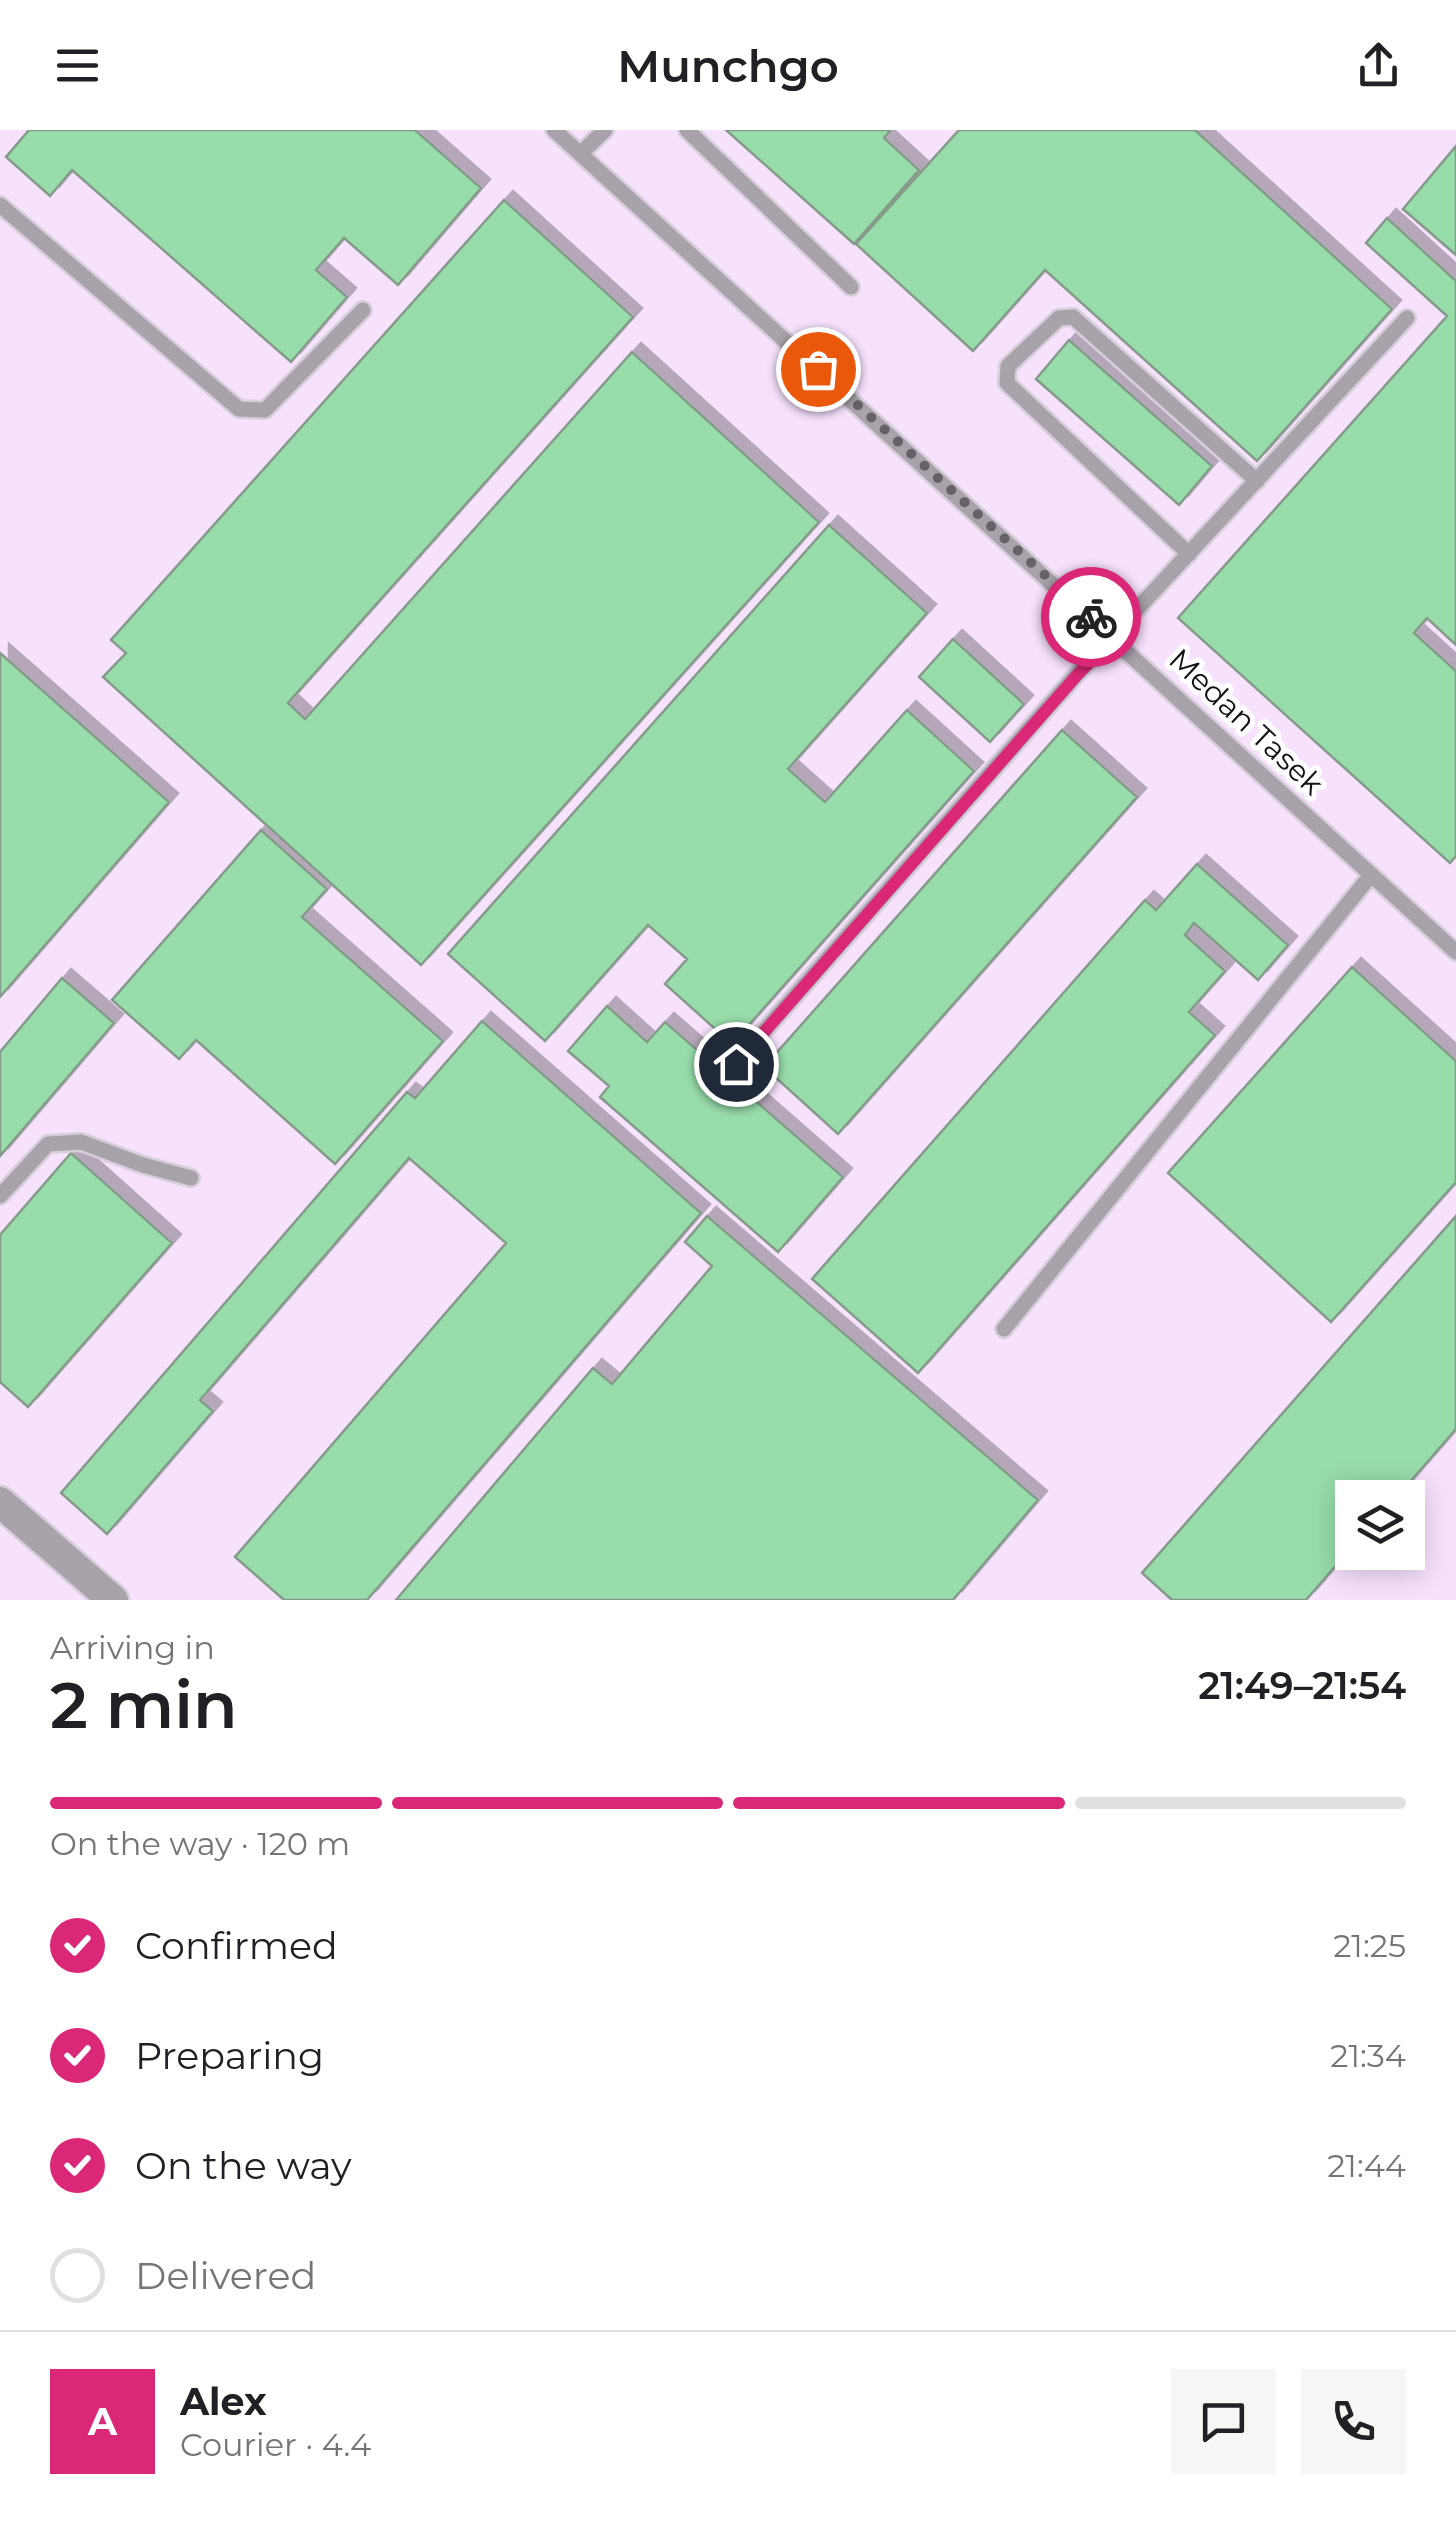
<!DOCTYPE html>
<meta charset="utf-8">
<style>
:root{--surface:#fff;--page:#f6f6f6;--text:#202124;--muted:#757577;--line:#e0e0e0;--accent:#db2777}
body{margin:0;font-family:Montserrat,sans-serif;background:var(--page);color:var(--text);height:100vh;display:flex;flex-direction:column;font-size:38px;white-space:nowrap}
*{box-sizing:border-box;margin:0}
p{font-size:32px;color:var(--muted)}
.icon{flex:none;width:55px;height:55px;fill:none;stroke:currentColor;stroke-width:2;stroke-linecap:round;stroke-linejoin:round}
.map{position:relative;height:1470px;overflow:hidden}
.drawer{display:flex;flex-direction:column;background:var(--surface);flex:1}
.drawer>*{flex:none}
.controls{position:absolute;left:1335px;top:1350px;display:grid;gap:20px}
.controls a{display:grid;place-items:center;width:90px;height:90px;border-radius:0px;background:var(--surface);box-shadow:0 5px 25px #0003;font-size:50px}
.pin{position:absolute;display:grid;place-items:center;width:85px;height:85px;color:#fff;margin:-42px;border:5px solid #fff;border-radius:50%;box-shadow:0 2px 10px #0007}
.courier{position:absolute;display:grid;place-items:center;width:100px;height:100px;margin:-50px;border:8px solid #db2777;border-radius:50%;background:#fff;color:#222;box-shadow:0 2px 12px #0007}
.overview em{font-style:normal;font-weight:600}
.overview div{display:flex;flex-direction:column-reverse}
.overview{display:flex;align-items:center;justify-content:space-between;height:170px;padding:0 50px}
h1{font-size:65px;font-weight:600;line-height:75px}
.bar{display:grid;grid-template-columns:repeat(4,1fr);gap:15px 10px;align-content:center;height:120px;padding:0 50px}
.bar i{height:12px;border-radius:8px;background:var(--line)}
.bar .on{background:var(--accent)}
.bar p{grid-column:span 4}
.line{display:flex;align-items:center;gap:25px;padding:0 50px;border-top:2px solid var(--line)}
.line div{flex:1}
.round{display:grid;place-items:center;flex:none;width:105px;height:105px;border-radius:0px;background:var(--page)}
ol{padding:0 50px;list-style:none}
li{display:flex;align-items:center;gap:30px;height:110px}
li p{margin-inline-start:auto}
li .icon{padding:10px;border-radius:50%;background:var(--accent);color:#fff;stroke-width:4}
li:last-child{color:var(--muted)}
li i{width:55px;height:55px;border:5px solid var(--line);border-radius:50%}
header{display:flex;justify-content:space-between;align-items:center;height:130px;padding:0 50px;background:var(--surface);font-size:45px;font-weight:600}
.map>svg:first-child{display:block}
.built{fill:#f7e2fe;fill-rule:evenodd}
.building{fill:#97ddaa;stroke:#859a8a;stroke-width:2.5;filter:url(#shadow)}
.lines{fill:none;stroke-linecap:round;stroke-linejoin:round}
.lane-casing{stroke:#d6ced9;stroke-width:20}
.street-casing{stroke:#d6ced9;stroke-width:35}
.lane{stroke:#a8a2ab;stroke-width:15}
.street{stroke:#a8a2ab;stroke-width:30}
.done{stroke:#666068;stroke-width:10;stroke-dasharray:0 18}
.route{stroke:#db2777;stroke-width:12}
.labels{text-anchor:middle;stroke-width:10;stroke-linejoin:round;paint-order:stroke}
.street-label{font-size:30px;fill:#161118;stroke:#fff}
</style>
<header><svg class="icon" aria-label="menu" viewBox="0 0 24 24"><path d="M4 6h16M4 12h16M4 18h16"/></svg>Munchgo<svg class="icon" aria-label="share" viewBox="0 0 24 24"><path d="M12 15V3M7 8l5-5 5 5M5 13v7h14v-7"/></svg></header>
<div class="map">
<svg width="1456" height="1470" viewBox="0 0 1456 1470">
<defs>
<filter id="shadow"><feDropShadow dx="9" dy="-9" stdDeviation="0" flood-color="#0004"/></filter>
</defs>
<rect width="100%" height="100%" fill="#fbf2fe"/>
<path class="built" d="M0,0H1456V1470H0ZM1352,1368H1408V1422H1352Z"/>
<path class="building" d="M29,0H415L481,58L398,155L344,108L316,140L347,167L291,232L72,40L50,66L6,27Z
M726,0H891L884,8L919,40L854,114Z
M959,0H1195L1392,179L1257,331L1045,140L973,221L856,114Z
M1456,16V125L1403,79Z
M504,70L633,187L288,573L305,589L632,222L819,392L421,835L103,547L126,523L111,510Z
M1387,88L1456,151V515L1427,488L1414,503L1456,541V726L1450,733L1178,488L1447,186L1366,113Z
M1069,210L1212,336L1179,375L1036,249Z
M829,395L927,483L788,639L825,672L907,580L974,641L732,914L665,854L687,829L648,795L545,911L448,824Z
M953,509L1024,574L990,612L919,547Z
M0,523L169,672L0,867Z
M1062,600L1137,667L838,1004L764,937Z
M261,700L327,759L302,787L443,911L335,1034L196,910L179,929L112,870Z
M1197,734L1288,815L1258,850L1194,793L1185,805L1225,841L1189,882L1215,905L918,1243L812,1149L1145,770L1156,780Z
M1352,837L1456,931V1052L1331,1192L1168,1043Z
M62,848L114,893L0,1026V922Z
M607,876L647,912L665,892L843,1047L778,1122L600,967L609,956L568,921Z
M482,891L701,1083L367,1470H284L235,1427L506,1113L409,1028L200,1270L213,1281L107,1404L61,1363L407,962L415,968Z
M71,1023L172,1113L28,1277L0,1252V1105Z
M707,1086L1038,1370L953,1470H396L593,1238L612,1254L712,1136L685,1112Z
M1456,1086V1299L1396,1368H1352V1417L1306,1470H1172L1142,1443Z"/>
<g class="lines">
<g class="lane-casing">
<path id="lane" d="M554,0L1456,822
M687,0L851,157
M580,24L605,0
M0,75L239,279L265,280L363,180
M1189,424L1007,253L1008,236L1059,188L1073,187L1257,351
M736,933L1077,544L1407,188
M0,1066L48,1014L81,1012L143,1035L191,1048
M1004,1199L1371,745"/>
</g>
<g class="street-casing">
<path id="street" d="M0,1372L113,1470"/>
</g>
<use href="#lane" class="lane"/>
<use href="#street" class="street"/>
</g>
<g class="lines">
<path class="done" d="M818,239L1091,487"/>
<path class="route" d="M736,934L1078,544L1114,508L1091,487"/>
</g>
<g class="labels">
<g class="street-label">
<text transform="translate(1246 592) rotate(43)" y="10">Medan Tasek</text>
</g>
</g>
</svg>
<div class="controls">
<a><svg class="icon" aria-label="layers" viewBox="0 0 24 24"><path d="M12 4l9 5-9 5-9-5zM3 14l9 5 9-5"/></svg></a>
</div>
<div class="pin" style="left:818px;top:239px;background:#ea580c"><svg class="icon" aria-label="bag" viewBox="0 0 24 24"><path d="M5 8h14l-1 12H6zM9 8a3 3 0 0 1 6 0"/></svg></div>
<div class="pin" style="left:736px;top:934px;background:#1f2937"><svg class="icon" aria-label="home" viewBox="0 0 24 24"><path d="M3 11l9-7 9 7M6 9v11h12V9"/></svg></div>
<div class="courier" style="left:1091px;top:487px"><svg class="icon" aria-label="bike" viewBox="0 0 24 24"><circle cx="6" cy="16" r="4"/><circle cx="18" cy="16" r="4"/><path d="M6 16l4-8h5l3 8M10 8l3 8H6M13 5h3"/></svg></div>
</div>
<section class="drawer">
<div class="overview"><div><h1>2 min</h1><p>Arriving in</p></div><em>21:49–21:54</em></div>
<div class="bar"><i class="on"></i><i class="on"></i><i class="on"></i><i></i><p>On the way · 120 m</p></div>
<ol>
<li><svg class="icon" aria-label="check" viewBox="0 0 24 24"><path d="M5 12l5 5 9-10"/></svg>Confirmed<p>21:25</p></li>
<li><svg class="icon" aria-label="check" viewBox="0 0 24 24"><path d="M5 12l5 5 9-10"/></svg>Preparing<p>21:34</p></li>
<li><svg class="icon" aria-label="check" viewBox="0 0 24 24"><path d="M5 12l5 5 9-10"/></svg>On the way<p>21:44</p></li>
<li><i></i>Delivered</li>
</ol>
<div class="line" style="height:180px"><b class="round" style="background:var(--accent);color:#fff">A</b><div><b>Alex</b><p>Courier · 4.4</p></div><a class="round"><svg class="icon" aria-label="chat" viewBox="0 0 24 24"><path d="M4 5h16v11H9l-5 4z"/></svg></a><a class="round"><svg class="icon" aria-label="phone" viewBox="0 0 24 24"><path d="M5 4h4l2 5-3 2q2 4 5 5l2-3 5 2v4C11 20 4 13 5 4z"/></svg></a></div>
</section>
